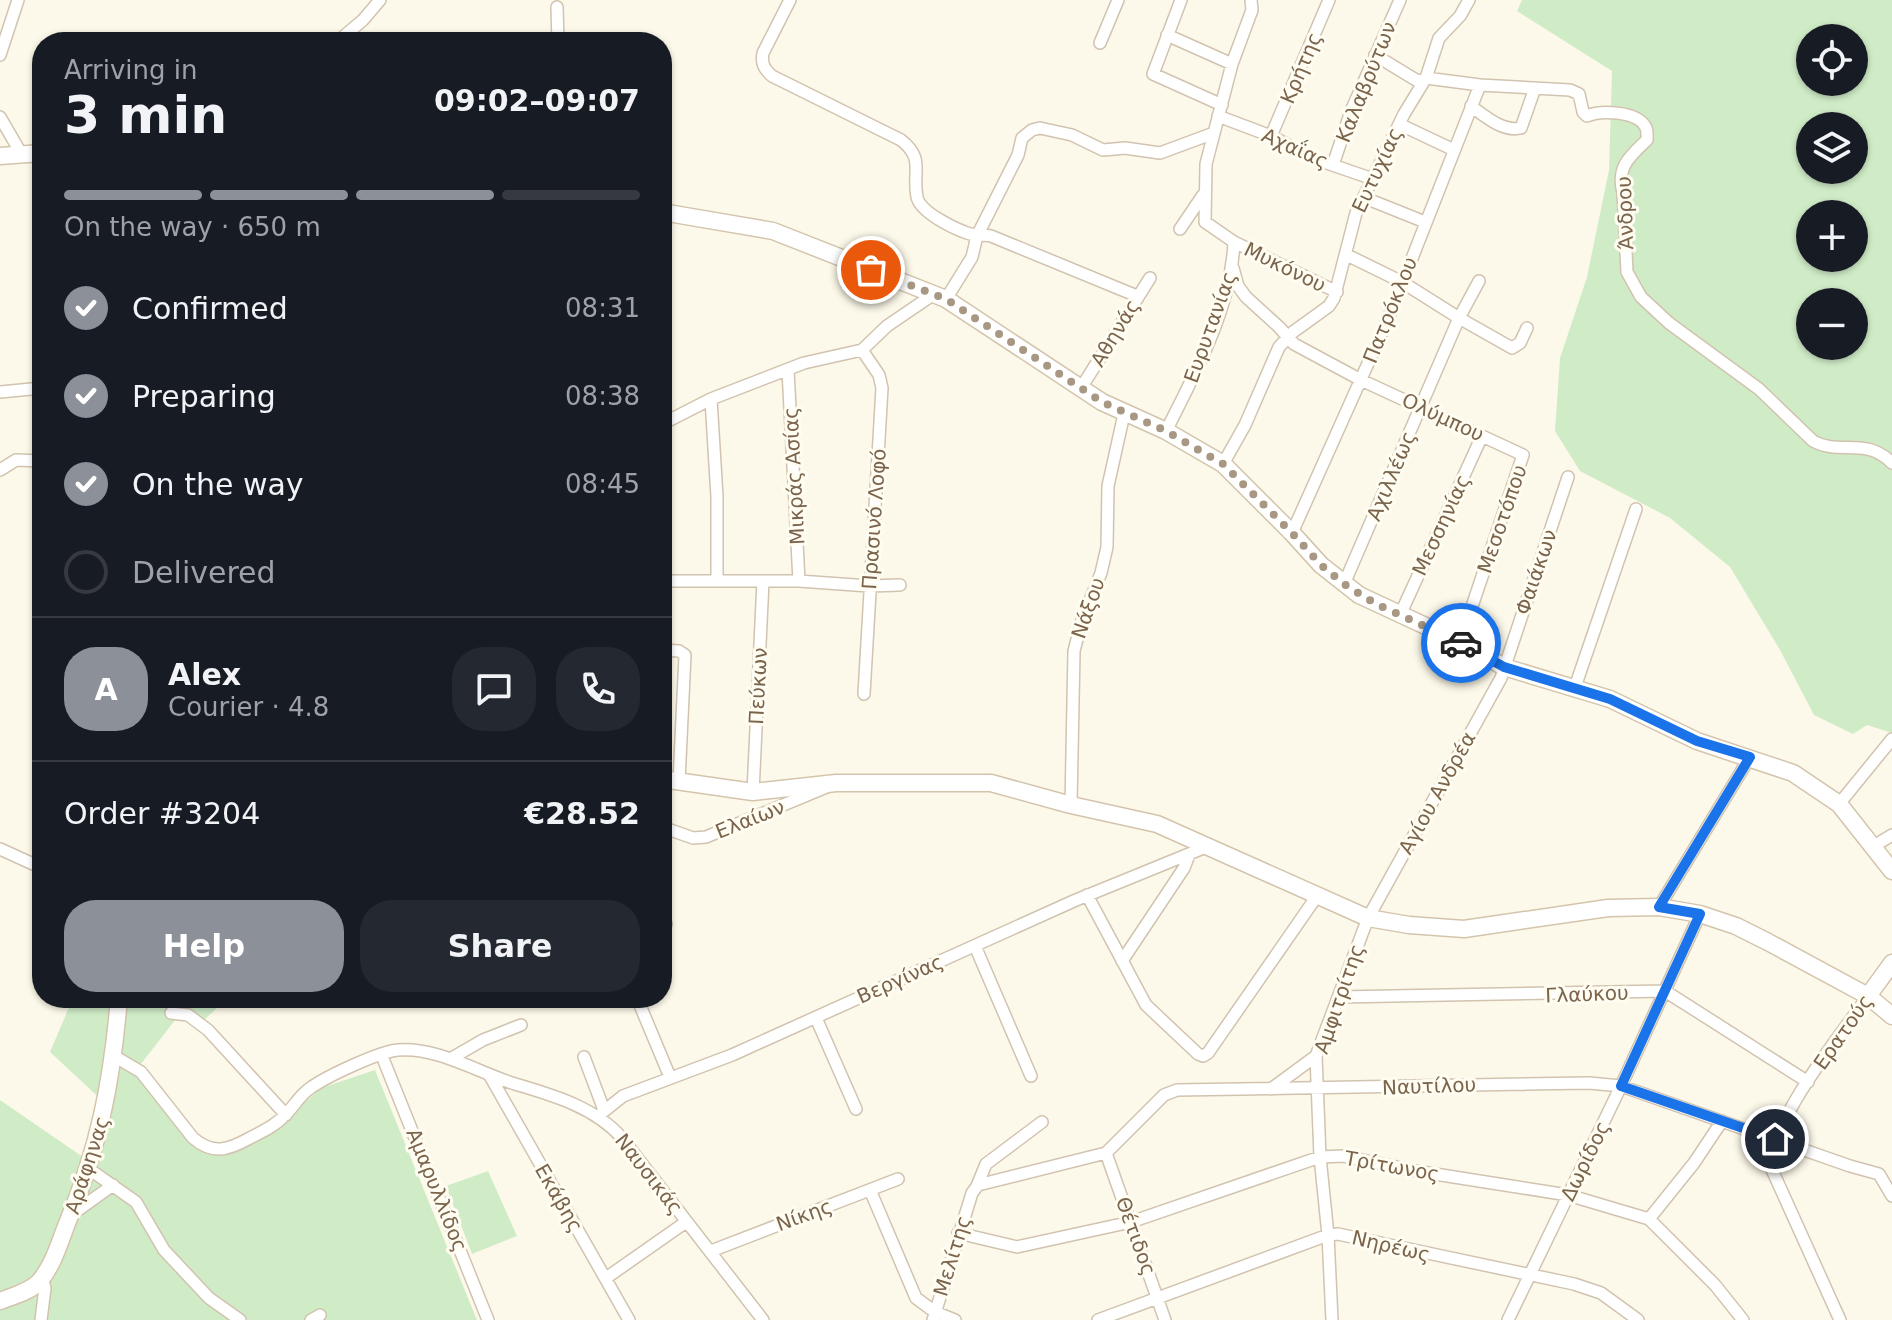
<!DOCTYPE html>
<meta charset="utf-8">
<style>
:root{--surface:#171b24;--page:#242831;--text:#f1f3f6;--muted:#9ea1a6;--line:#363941;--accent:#8c9099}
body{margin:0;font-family:"DejaVu Sans",sans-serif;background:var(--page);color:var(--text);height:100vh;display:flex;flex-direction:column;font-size:30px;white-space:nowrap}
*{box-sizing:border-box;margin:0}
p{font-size:26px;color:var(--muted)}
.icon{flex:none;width:44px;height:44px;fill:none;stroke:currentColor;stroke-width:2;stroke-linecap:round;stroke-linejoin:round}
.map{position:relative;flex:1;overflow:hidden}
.panel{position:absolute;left:32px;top:32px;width:640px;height:976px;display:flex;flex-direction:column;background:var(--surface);border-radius:32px;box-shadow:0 2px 6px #0004}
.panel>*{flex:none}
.controls{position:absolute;left:1796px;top:24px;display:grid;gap:16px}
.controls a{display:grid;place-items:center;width:72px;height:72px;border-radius:50%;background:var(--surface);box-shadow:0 2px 6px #0004;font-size:40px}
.pin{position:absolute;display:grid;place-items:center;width:68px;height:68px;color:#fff;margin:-34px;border:4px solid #fff;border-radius:50%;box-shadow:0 2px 8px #0007}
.courier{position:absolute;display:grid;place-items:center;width:80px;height:80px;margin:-40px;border:6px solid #1a73e8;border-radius:50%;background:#fff;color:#222;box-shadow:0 2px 10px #0007}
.summary em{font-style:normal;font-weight:600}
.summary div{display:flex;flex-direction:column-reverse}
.summary{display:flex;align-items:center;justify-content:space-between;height:136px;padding:0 32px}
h1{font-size:52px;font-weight:600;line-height:60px}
.bar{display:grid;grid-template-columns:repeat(4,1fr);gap:12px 8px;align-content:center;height:96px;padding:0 32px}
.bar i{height:10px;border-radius:6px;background:var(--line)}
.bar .selected{background:var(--accent)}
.bar p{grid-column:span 4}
.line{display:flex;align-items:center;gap:20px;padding:0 32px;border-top:2px solid var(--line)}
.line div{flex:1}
.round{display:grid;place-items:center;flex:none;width:84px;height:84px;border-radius:32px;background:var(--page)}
ol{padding:0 32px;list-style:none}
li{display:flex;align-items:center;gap:24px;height:88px}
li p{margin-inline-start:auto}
li .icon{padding:8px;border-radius:50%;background:var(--accent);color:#fff;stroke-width:4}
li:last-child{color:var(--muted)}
li i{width:44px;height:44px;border:4px solid var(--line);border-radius:50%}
.cta{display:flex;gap:16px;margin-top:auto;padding:16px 32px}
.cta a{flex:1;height:92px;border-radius:32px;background:var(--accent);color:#fff;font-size:32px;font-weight:600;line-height:92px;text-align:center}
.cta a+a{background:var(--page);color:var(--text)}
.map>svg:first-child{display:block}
.green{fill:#d0ecc7;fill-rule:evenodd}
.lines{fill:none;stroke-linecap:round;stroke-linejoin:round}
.street-casing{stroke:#d1c3af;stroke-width:14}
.secondary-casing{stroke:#d4c4ac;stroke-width:19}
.street{stroke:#fff;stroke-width:11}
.secondary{stroke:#fff;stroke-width:16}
.done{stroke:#a89883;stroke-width:8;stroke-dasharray:0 14.4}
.route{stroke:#1a73e8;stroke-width:10}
.labels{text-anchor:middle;stroke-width:6;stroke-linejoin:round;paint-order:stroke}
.street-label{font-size:20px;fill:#7a644c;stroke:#fffcf2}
</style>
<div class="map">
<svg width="1892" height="1320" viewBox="0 0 1892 1320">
<rect width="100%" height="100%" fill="#fdf9ea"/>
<path class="green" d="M1522,0H1892V733L1867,725L1853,734L1814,715L1780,650L1730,567L1670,518L1580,471L1555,431L1560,358L1587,277L1609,170L1612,71L1517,11ZM1810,38H1854V82H1810ZM1810,126H1854V170H1810ZM1810,214H1854V258H1810ZM1810,302H1854V346H1810Z
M73,998H241L219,1006L203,1021L183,1010L137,1069L199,1148L231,1151L255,1142L277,1127L321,1088L375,1070L477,1320H0V1100L96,1166L107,1105L50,1052Z
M488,1171L517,1236L472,1254L446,1186Z"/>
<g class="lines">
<g class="street-casing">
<path id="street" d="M790,0L763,53C761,63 764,69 772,76L901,140C925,159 912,171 917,197C920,212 953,228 967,233C975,236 983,234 991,236L1137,296
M1181,0L1153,74L1222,105
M557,7L558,42
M1167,35L1232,64
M337,42L363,20L380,0
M1100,43L1118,0
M0,55L18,0
M1375,55L1416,80L1422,81L1426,78L1480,85L1570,90L1579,94L1583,112L1587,116C1600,110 1636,111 1645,126C1648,130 1647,135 1647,140C1630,156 1616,167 1623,193L1627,272L1641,297L1669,323L1759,389L1813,441C1840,456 1865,436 1892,463
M1471,106C1486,117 1503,132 1521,128L1535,88
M1218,116L1271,136L1312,158L1373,179
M0,117L22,155
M1399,124L1454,150
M1271,136L1329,0
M1333,165L1351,111L1400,0
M1365,198L1425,222
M1180,229L1203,195
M1234,242L1337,292
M1347,255L1402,282L1459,318L1512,348L1520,343L1527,328
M1233,268L1238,286L1246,297L1279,327L1294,344L1361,380L1523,455L1460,642
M946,299L972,257L977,236L1018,155L1022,138L1032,130L1040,128L1072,135L1103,150L1125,148L1160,153L1214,133
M862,350L879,375L882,388L864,694
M788,370L799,581
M1081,388L1150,278
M0,392L42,388
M711,399L717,497V580
M662,424L711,399L804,363L862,350L887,326L934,294
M1166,431C1196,372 1231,308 1234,242L1205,222L1206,164L1232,64L1252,10L1251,0
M1223,464L1245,425L1279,347L1293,332L1329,306L1334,298L1356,213L1404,114L1426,78L1439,38L1460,16L1469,0
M0,470L16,460L42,461
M1292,533L1391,312L1480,85
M662,581H799L869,586L900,585
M1344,584L1459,318L1479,281
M1400,615L1482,436
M662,650L679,651L685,655L679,781
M1574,690L1636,509
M753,792L763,581
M1839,804L1892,739
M1071,805L1074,651L1082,620L1101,573L1107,547L1108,486L1124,414
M662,827L693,838L706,837L829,786
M1874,846L1892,835
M0,849L42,868
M1087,895L1146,1005L1198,1054L1203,1056L1208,1053L1317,896
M1659,907L1750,757
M662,913L666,924L662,931
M975,946L1031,1076
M1122,961L1184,868L1189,855
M1339,997L1665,991L1808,1082
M637,998L670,1077
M171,1013L188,1015L208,1030L286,1115
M816,1018L856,1109
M114,1056L141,1072L193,1138C213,1155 228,1150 248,1139C261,1132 274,1127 284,1116C293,1108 299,1096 309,1089C325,1077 378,1052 398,1050C438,1047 477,1072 515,1084C552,1095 595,1107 622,1138L763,1320
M584,1057L604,1110
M450,1059L483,1040L521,1025
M384,1061L488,1320
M490,1076L629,1320
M1271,1089L1316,1056
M598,1116L623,1096L732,1055L1076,900L1206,847
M1106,1153L1165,1320
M89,1169L136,1202L164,1250L209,1298L240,1320
M977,1186L986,1164L1042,1122
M870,1190L916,1298L935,1312L955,1320
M71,1215L113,1185
M1649,1219L1694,1163L1722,1121
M958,1233L1017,1247L1131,1222L1320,1157L1343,1156L1416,1171L1568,1195L1649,1219L1715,1285L1743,1320
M711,1251L898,1179
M606,1278L686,1222
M41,1320L45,1288L42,1278
M311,1320L320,1315
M933,1320L972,1193L978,1185L1106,1153L1164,1095L1177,1090L1589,1083L1621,1086L1850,1166L1879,1174L1892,1196
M1098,1320L1328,1235L1338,1234L1574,1284L1601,1293L1638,1320
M1332,1320L1328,1235L1320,1157L1316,1056L1368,918L1501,678L1568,477
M1508,1320L1621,1086L1700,914
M1840,1320L1769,1163C1781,1107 1835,1043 1868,996"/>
</g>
<g class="secondary-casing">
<path id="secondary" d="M0,156L42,153
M662,212L773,231L946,299L1102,402L1166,431L1223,464L1292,533L1321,565L1359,595L1460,642L1504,667L1610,699L1697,741L1793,773L1839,804L1892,871
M662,779L753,792L836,783H991L1071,805L1157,824L1368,918L1409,925L1464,929L1608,908L1659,907L1700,914L1736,926L1768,942L1868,996L1892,1016
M1868,996L1892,963
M0,1301C13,1296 29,1292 39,1282C52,1267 59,1245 66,1226C99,1148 112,1082 119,998"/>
</g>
<use href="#street" class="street"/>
<use href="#secondary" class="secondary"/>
</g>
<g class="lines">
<path class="done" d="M871,270L946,299L1102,402L1166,431L1223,464L1292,533L1321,565L1344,584L1376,604L1461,643"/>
<path class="route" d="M1461,643L1504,667L1610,699L1697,741L1750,757L1659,907L1700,914L1621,1086L1775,1139"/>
</g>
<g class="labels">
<g class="street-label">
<text transform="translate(1301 68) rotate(-67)" y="7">Κρήτης</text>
<text transform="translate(1366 82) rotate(-68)" y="7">Καλαβρύτων</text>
<text transform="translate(1295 148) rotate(24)" y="7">Αχαΐας</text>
<text transform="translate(1377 170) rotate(-65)" y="7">Ευτυχίας</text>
<text transform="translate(1625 213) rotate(-92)" y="7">Άνδρου</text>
<text transform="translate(1285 267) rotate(26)" y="7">Μυκόνου</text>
<text transform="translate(1390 310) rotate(-68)" y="7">Πατρόκλου</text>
<text transform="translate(1210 327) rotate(-70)" y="7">Ευρυτανίας</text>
<text transform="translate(1115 333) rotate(-59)" y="7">Αθηνάς</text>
<text transform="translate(1443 417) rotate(25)" y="7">Ολύμπου</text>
<text transform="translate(794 476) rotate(-93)" y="7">Μικράς Ασίας</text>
<text transform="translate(1391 476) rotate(-67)" y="7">Αχιλλέως</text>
<text transform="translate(874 519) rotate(-86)" y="7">Πρασινό Λοφό</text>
<text transform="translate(1502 519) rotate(-71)" y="7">Μεσοτόπου</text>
<text transform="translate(1441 525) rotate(-65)" y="7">Μεσσηνίας</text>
<text transform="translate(1536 572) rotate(-71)" y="7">Φαιάκων</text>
<text transform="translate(1088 608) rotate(-71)" y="7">Νάξου</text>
<text transform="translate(758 686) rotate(-87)" y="7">Πεύκων</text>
<text transform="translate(1437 793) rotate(-61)" y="7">Αγίου Ανδρέα</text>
<text transform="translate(750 819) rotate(-22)" y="7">Ελαίων</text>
<text transform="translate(900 979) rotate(-24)" y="7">Βεργίνας</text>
<text transform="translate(1587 994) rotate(-2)" y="7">Γλαύκου</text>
<text transform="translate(1339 999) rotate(-71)" y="7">Αμφιτρίτης</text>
<text transform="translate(1843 1032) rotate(-55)" y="7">Ερατούς</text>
<text transform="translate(1429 1086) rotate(-2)" y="7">Ναυτίλου</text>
<text transform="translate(1585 1161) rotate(-64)" y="7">Δωρίδος</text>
<text transform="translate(87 1165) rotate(-72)" y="7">Αράφηνας</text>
<text transform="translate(1392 1166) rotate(10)" y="7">Τρίτωνος</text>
<text transform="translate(649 1174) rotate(52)" y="7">Ναυσικάς</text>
<text transform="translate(437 1190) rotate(68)" y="7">Αμαρυλλίδος</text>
<text transform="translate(559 1198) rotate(60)" y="7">Εκάβης</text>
<text transform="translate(804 1215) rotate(-20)" y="7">Νίκης</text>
<text transform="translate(1136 1236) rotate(70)" y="7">Θέτιδος</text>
<text transform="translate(1391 1246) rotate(13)" y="7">Νηρέως</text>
<text transform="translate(952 1256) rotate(-73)" y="7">Μελίτης</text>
</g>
</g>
</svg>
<div class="controls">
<a><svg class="icon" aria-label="locate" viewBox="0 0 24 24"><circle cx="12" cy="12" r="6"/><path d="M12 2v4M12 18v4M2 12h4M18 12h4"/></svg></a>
<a><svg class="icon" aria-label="layers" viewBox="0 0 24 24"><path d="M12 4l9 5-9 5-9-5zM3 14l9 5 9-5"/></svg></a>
<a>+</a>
<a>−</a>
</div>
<div class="pin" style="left:871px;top:270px;background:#ea580c"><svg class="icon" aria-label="bag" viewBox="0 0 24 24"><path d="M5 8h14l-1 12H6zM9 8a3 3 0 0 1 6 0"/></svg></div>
<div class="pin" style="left:1775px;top:1139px;background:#1f2937"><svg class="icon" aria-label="home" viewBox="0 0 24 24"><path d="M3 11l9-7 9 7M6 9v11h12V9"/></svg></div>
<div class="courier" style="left:1461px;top:643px"><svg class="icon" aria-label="car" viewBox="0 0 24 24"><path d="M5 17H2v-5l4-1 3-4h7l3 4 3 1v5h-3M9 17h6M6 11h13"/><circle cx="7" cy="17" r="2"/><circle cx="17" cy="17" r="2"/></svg></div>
<section class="panel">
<div class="summary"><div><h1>3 min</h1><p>Arriving in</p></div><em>09:02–09:07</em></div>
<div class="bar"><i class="selected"></i><i class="selected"></i><i class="selected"></i><i></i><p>On the way · 650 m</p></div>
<ol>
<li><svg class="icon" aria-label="check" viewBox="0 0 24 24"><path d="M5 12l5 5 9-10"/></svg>Confirmed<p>08:31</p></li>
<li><svg class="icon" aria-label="check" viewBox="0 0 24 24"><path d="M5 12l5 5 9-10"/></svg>Preparing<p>08:38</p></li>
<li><svg class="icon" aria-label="check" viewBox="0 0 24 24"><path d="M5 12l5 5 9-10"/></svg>On the way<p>08:45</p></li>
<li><i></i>Delivered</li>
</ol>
<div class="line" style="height:144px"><b class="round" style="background:var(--accent);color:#fff">A</b><div><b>Alex</b><p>Courier · 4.8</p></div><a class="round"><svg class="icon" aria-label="chat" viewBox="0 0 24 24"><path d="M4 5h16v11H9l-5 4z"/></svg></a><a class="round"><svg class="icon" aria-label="phone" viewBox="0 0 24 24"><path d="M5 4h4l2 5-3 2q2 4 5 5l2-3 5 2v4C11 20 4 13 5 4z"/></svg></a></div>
<div class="line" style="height:104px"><div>Order #3204</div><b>€28.52</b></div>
<div class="cta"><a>Help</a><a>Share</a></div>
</section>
</div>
